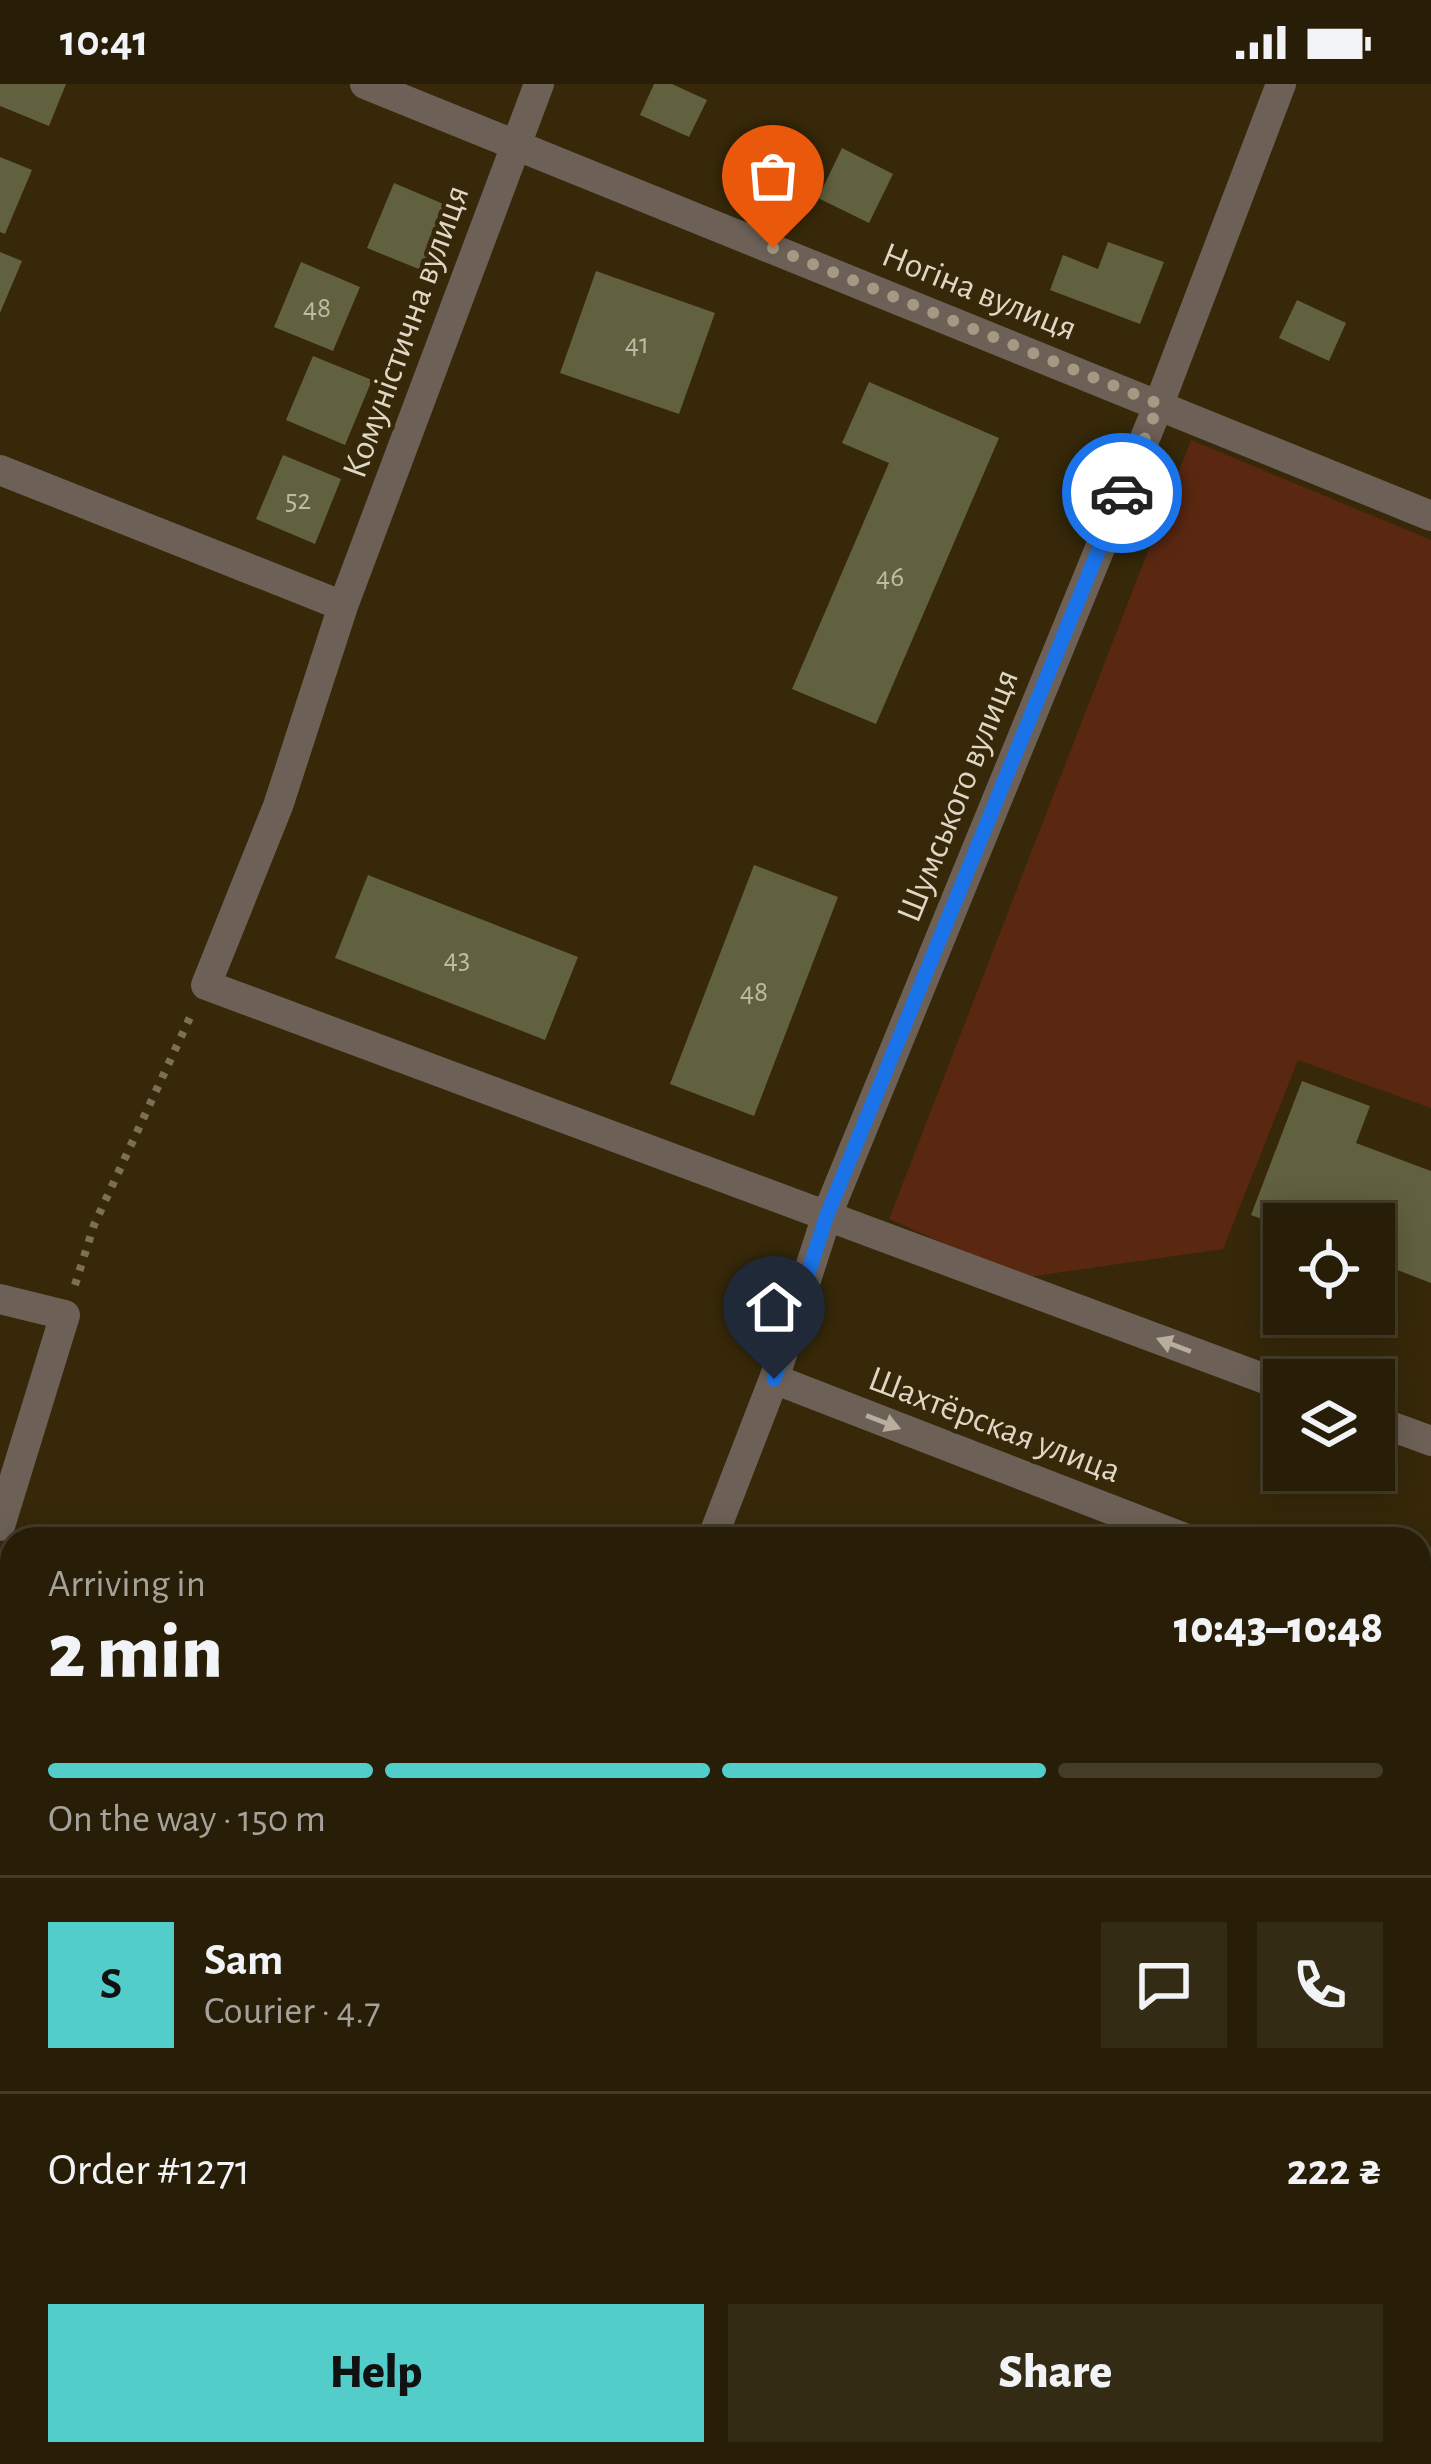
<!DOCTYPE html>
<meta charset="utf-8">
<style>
:root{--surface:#281e07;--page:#342b15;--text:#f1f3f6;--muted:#a5a29b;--line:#443c28;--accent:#53cdc9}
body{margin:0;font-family:"Alegreya Sans",sans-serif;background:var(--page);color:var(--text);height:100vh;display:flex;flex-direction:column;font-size:45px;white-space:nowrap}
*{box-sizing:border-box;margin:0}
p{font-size:39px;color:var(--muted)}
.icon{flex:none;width:66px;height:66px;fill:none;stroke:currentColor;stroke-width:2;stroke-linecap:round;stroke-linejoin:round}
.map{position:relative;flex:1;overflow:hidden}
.drawer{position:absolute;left:0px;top:1443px;width:1431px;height:939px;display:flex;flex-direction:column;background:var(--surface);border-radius:36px 36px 0 0;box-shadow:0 6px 30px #0003,0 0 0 3px var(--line)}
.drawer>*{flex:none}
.controls{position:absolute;left:1263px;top:1119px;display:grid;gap:24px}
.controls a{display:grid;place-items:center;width:132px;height:132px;border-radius:0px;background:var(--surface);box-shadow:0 6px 30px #0003,0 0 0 3px var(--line);font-size:60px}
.pin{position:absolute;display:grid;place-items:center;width:102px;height:102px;color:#fff;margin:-123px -51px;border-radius:50% 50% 50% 0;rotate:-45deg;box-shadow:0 0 12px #0007}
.pin .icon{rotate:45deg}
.courier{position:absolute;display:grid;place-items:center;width:120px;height:120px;margin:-60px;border:9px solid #1a73e8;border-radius:50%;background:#fff;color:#222;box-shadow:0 3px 15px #0007}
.summary em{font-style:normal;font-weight:800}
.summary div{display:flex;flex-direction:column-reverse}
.summary{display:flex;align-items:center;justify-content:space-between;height:204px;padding:0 48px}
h1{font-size:78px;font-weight:800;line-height:90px}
.bar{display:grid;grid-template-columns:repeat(4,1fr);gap:18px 12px;align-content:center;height:144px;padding:0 48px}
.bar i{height:15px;border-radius:9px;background:var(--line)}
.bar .selected{background:var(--accent)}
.bar p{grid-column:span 4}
.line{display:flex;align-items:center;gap:30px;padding:0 48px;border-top:3px solid var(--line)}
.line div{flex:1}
.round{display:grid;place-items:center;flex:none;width:126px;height:126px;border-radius:0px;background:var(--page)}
.cta{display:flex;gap:24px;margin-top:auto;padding:24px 48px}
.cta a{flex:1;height:138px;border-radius:0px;background:var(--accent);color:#111;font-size:48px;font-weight:800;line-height:138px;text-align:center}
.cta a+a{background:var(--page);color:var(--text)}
.status{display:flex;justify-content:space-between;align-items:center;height:84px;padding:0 60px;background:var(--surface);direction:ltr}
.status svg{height:33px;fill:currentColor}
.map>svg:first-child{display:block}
.green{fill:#5a2811}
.building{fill:#61613f}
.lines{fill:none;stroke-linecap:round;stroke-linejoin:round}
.path{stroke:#7b6f56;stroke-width:8;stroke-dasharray:6 9;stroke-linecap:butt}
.minor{stroke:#6d6157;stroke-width:30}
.oneway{fill:#b7ae9e}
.done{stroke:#a49a83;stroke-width:12;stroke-dasharray:0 21.6}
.route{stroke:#1a73e8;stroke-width:15}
.labels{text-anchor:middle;stroke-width:9;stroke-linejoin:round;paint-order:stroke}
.number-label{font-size:30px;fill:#c0baa4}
.street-label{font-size:36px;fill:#dfd7c5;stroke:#362809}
</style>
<div class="status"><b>10:41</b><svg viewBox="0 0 49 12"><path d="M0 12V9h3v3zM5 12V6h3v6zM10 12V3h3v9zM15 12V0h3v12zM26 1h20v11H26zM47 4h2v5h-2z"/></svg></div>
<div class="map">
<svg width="1431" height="2380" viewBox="0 0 1431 2380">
<rect width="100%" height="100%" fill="#362809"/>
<path class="green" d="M1191,356L1431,456V1024L1298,976L1223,1165L1021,1194L889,1135Z"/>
<path class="building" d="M0,0H66L49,42L0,22Z
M654,0H672L707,16L689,53L640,31Z
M842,64L893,90L869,139L818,114Z
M0,73L32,86L5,150L0,148Z
M394,99L453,124L426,188L367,164Z
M1108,158L1164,178L1140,240L1050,206L1063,171L1098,185Z
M0,168L22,177L0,229Z
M301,178L360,203L333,267L274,243Z
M596,187L715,229L679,330L560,289Z
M1297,216L1346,239L1329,277L1279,254Z
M313,272L372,296L345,361L286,336Z
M869,298L999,354L876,640L792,605L889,379L842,359Z
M283,371L341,395L315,460L256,435Z
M754,781L838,813L754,1032L670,1000Z
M368,791L578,873L545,956L335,874Z
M1302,997L1370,1022L1356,1059L1431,1087V1199L1374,1177V1140L1284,1143L1251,1131Z
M0,1663L12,1666V1728L0,1724Z"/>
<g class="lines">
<path class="path" d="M75,1201L94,1141L192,929"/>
<path class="minor" d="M365,0L1431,432
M539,0L343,522L278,722L206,901L1284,1302
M0,386L343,522
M0,1215L65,1231L0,1442
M774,1295L1187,1455
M1374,1336L1431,1357
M712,1455L774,1295L827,1131L1159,320L1281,0
M1419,1545L1431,1550
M1419,2247L1431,2219
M351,2380L355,2370
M1362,2380L1367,2370"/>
</g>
<defs><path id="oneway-solid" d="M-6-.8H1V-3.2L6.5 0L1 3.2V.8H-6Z" transform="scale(3)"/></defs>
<g class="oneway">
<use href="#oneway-solid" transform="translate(1174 1261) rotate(-159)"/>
<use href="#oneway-solid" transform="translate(883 1338) rotate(21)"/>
</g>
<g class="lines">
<path class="done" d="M773,164L1159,320L1122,409"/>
<path class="route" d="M774,1295L827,1131L1122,409"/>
</g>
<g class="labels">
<g class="number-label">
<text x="317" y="233">48</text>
<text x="637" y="269">41</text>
<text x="298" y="425">52</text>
<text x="890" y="502">46</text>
<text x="457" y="884">43</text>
<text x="754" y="917">48</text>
</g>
<g class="street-label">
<text transform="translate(980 206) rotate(22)" y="13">Ногіна вулиця</text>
<text transform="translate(404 247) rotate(-70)" y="13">Комуністична вулиця</text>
<text transform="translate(956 711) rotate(-68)" y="13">Шумського вулиця</text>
<text transform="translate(995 1339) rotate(21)" y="13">Шахтёрская улица</text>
</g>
</g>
</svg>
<div class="controls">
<a><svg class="icon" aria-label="locate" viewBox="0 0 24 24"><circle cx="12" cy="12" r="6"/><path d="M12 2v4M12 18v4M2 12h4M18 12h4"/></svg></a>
<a><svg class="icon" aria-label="layers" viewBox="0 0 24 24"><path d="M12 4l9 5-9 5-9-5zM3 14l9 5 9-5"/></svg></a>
</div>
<div class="pin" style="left:773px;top:164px;background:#ea580c"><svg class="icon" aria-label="bag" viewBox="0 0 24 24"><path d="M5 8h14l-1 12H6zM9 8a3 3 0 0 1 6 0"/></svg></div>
<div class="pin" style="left:774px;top:1295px;background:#1f2937"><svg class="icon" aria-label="home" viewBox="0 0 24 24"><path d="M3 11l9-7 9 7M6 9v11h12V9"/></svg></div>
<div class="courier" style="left:1122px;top:409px"><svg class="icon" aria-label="car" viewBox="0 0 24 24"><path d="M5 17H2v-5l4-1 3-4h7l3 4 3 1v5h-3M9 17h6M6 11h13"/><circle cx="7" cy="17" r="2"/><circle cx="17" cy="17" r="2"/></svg></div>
<section class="drawer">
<div class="summary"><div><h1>2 min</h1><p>Arriving in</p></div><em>10:43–10:48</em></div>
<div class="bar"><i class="selected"></i><i class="selected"></i><i class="selected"></i><i></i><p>On the way · 150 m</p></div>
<div class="line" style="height:216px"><b class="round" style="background:var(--accent);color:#111">S</b><div><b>Sam</b><p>Courier · 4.7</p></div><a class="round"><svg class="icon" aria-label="chat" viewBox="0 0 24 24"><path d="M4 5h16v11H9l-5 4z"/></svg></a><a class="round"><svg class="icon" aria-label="phone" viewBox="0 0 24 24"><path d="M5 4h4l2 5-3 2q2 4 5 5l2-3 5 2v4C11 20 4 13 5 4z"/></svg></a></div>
<div class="line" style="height:156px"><div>Order #1271</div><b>222 ₴</b></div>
<div class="cta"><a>Help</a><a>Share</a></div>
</section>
</div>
